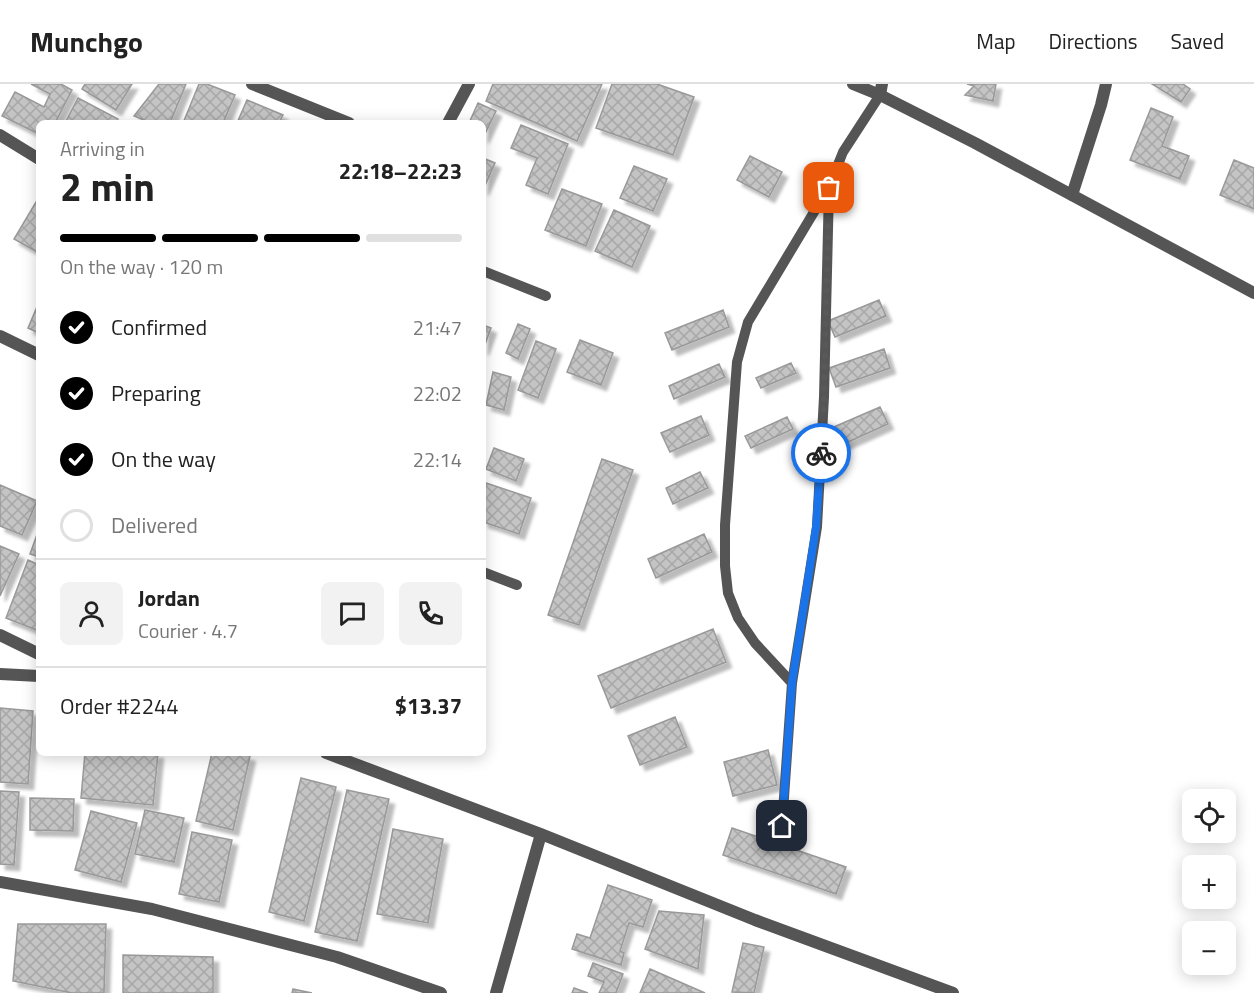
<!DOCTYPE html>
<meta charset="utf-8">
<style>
:root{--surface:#fff;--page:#f2f2f2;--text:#222;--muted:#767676;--line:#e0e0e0;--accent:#000}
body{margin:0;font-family:"Titillium Web",sans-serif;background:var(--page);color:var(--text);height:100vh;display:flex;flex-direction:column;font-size:22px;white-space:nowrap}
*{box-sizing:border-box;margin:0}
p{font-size:20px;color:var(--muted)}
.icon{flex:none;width:33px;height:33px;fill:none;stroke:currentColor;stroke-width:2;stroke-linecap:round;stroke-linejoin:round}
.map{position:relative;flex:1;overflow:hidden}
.side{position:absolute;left:36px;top:36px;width:450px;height:636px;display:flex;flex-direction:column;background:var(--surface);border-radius:9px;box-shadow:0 3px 15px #0003}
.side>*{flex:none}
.controls{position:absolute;left:1182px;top:705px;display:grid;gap:12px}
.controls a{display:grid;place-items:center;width:54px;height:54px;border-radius:9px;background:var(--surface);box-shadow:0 3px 15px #0003;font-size:30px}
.pin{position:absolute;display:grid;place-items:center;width:51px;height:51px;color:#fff;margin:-26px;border-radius:12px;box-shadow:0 3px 9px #0006}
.courier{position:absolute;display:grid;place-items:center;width:60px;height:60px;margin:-30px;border:4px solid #1a73e8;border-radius:50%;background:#fff;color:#222;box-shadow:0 2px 8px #0007}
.headline em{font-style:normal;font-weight:700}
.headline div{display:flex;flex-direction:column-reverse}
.headline{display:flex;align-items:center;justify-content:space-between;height:102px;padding:0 24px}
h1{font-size:39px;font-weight:700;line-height:45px}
.bar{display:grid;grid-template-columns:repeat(4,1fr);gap:9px 6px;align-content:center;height:72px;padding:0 24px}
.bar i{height:8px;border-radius:4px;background:var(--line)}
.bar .current{background:var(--accent)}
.bar p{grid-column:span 4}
.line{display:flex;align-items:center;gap:15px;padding:0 24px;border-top:2px solid var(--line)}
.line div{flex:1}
.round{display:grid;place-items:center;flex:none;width:63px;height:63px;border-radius:9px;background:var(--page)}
ol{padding:0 24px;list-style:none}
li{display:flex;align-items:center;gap:18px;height:66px}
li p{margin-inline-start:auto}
li .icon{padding:6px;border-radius:50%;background:var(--accent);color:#fff;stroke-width:4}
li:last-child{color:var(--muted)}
li i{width:33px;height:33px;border:3px solid var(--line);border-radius:50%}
header{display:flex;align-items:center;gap:36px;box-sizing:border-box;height:84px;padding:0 30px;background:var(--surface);border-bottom:2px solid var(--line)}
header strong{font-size:28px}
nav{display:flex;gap:33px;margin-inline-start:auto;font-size:21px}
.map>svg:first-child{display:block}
.building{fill:url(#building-cross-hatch);stroke:#999;stroke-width:1.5;filter:url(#shadow)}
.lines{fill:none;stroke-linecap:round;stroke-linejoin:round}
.service{stroke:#555;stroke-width:10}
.minor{stroke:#555;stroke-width:12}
.tertiary{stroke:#555;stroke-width:12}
.done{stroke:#595959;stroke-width:6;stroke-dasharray:0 10.8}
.route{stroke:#1a73e8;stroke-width:8}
</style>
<header>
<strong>Munchgo</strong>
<nav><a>Map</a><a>Directions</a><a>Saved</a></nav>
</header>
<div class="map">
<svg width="1254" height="909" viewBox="0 0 1254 909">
<defs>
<pattern id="building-cross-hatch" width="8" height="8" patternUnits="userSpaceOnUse" patternTransform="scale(1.5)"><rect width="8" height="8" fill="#c4c4c4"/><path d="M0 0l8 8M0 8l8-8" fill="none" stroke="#a7a7a7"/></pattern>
<filter id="shadow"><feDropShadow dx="5.5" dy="5.5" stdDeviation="1.5" flood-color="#0004"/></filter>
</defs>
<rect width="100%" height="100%" fill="#fff"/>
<path class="building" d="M31,0H61L72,6L55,39H39V50L2,32L15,8L44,23L50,10Z
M85,0H132L116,26L82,5Z
M159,0H186L170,39H151L134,32Z
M199,0H207L235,11L223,39H183Z
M493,0H602L577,57L486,17Z
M612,0H657L694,13L673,71L596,44Z
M967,0H996L993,17L965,11L974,2Z
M1152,0H1183L1190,5L1181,18Z
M78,14L118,35L116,39H65Z
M247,16L283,31L279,39H237Z
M478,19L496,27L483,54V39H469Z
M1151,24L1173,33L1162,62L1189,72L1180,95L1130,76Z
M521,41L568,60L548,110L526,101L537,74L511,64Z
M750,72L782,88L769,113L737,96Z
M483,74L495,79L483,106Z
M1234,76L1254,84V125L1220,111Z
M634,82L667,95L653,127L620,114Z
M562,105L602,120L586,162L545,146Z
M39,113V169L14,155Z
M614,126L650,142L632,183L595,167Z
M879,216L886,232L835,253L828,237Z
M39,218V249L28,244Z
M723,226L729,243L672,266L665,249Z
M518,240L530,245L518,275L506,269Z
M483,241L491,244L483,266Z
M580,256L613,269L601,301L567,288Z
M536,257L556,265L538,314L518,306Z
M884,265L890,284L836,303L829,284Z
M791,279L796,289L761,304L756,294Z
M719,280L725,293L674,315L669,302Z
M493,288L511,293L504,326L486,321Z
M880,323L888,340L835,364L827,346Z
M701,332L709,351L670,368L661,349Z
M787,333L793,345L751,364L745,352Z
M494,364L524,375L516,397L486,385Z
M602,375L633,386L579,541L548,531Z
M700,388L708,404L673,420L666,404Z
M483,398L531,414L519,450L483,438Z
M0,401L37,417L22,451L0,442Z
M39,445V473L30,470Z
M704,450L712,468L656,494L648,475Z
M0,462L19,470L0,512Z
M28,476L39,481V547L6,534Z
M713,545L726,578L611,624L598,592Z
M0,624L33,627L28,700L0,698Z
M675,633L687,663L640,681L628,652Z
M768,666L777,701L733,712L724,678Z
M85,669H158L153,721L81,714Z
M212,669H238L250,672L233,746L196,737Z
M301,694L336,703L304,837L269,828Z
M347,706L389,715L357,857L315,848Z
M0,707L19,708L14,781L0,780Z
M30,714L74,715L73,747L30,746Z
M145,726L184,734L174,778L135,770Z
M91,727L137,739L121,798L75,786Z
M732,744L846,783L836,810L723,771Z
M393,745L443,755L428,839L377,830Z
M192,748L232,756L219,818L179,810Z
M608,801L652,816L643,843L629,839L620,867L624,869L621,881L572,865L577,850L590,854Z
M659,827L704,831L698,885L645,865Z
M18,840H106L104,909H72L13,897Z
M743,859L764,863L754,909L732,908Z
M123,871L213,873V909H123Z
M593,879L623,890L616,909H599L604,898L588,892Z
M650,885L705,909H640Z
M574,904L588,909H572Z
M293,905L312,909H292Z"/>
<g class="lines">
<path class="service" d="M483,187L546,212
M483,488L517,501
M792,599L755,559L738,534L728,509L725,482V441L737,278L748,238L829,103L843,68L880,11
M782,742L792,599L817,443L824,313L829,104"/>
<path class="minor" d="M252,0L349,39
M880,11L882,0
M0,51L39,75
M1072,111L1101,21L1106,0
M0,551L39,570
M0,590L39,592
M326,669L541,750L755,836L953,909
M0,798L152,825L337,873L441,909
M496,909L541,750"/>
<path class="tertiary" d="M853,0L880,11L975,59L1254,209
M448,39L469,0
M0,252L39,271"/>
</g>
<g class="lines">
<path class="done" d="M821,369L824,313L829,104"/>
<path class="route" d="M782,742L792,599L816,443L821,369"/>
</g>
</svg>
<div class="controls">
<a><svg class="icon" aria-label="locate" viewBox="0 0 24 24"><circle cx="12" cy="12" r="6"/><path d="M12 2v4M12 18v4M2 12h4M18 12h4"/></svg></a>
<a>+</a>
<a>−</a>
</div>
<div class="pin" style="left:829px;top:104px;background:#ea580c"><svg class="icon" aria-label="bag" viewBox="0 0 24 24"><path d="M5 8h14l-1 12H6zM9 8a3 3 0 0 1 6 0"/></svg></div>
<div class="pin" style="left:782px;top:742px;background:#1f2937"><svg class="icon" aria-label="home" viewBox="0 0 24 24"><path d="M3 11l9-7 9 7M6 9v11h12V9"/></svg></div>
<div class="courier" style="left:821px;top:369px"><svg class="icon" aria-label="bike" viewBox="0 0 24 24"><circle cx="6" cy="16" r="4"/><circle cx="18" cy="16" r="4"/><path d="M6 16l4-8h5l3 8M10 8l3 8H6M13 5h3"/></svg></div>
<section class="side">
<div class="headline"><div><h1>2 min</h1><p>Arriving in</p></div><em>22:18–22:23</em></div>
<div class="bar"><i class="current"></i><i class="current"></i><i class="current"></i><i></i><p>On the way · 120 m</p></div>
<ol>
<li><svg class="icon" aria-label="check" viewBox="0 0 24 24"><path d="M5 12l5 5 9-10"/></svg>Confirmed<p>21:47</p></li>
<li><svg class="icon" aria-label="check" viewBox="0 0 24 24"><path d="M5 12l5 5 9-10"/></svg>Preparing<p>22:02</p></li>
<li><svg class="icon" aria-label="check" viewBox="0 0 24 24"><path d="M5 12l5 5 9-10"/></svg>On the way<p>22:14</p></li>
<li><i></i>Delivered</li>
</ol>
<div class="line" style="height:108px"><a class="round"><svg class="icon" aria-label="person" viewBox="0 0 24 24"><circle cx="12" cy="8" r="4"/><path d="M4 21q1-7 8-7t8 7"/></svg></a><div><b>Jordan</b><p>Courier · 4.7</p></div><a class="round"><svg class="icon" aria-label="chat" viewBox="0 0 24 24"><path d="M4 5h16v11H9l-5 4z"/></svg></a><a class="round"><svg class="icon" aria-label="phone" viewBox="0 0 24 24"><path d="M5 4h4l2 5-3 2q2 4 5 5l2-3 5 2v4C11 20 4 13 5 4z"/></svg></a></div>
<div class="line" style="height:78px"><div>Order #2244</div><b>$13.37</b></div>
</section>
</div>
